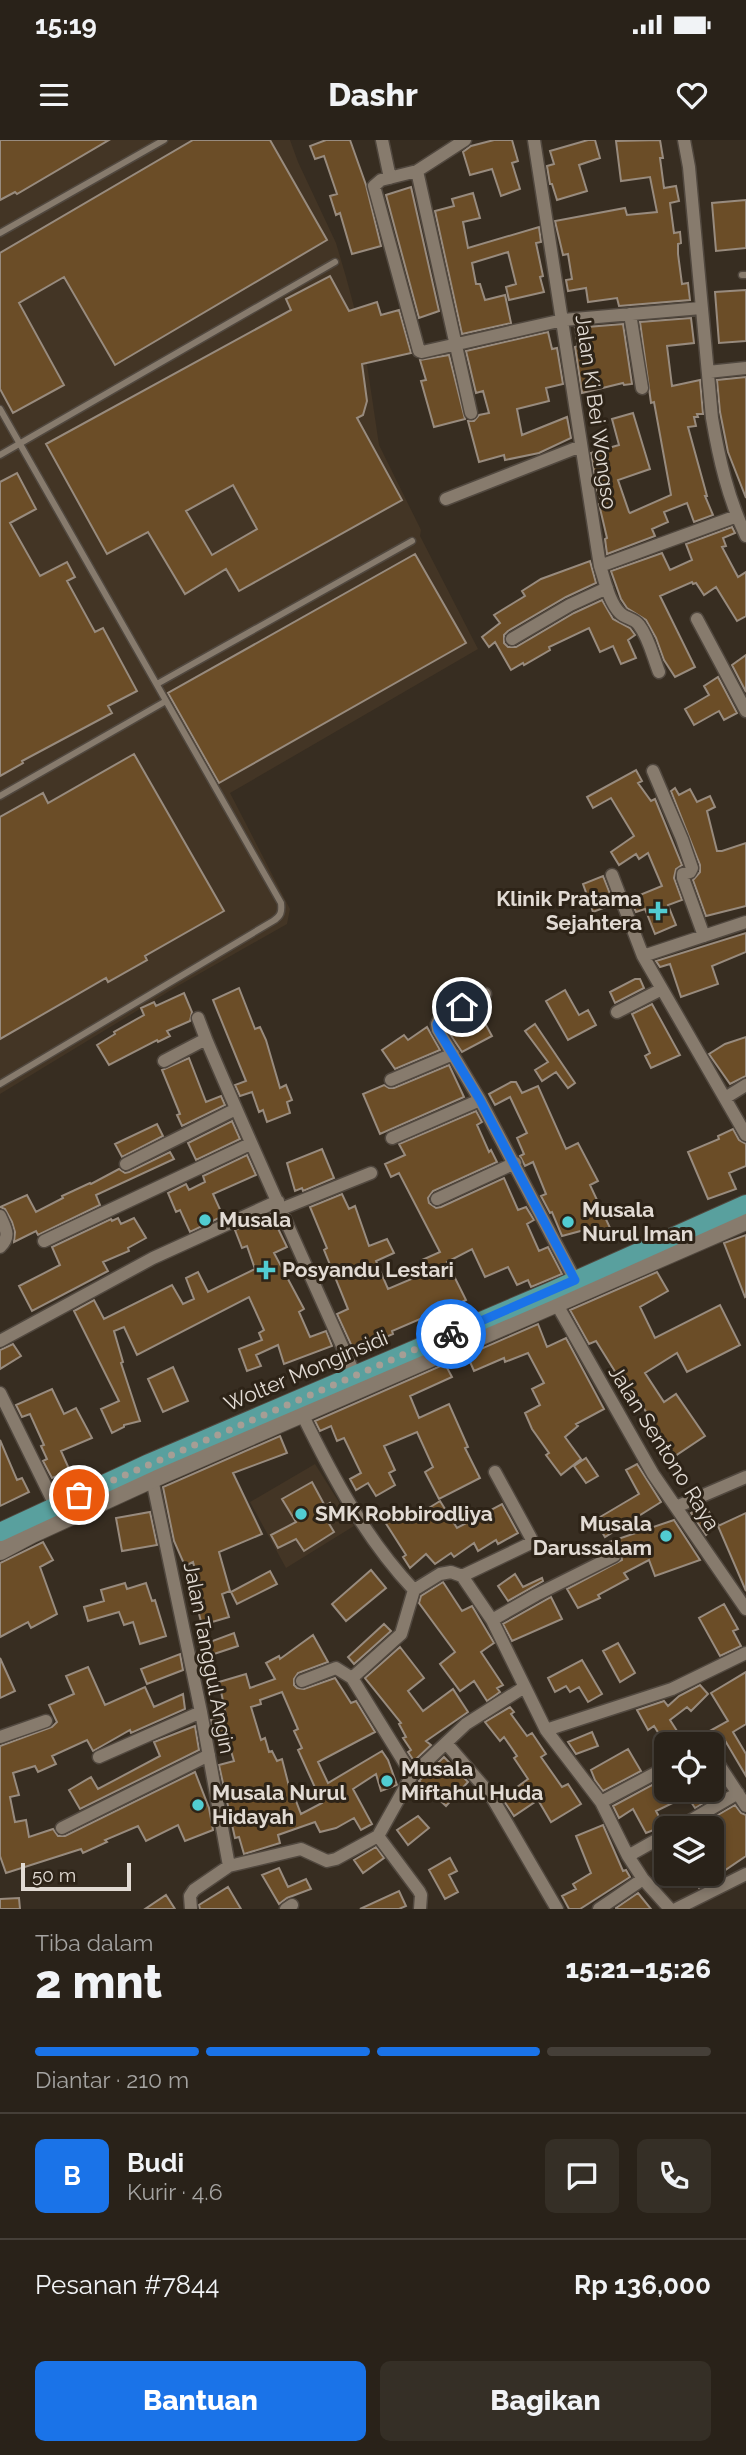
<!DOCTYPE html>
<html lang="id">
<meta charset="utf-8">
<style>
:root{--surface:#292219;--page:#352f26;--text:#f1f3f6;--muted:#a5a4a2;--line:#453f38;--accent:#1a73e8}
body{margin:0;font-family:Raleway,sans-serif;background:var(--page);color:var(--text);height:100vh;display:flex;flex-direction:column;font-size:26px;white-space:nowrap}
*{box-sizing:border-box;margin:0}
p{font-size:23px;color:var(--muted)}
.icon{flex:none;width:38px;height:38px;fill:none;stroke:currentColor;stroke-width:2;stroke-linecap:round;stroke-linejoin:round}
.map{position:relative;height:1769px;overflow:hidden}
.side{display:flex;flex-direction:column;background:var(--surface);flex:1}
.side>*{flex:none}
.controls{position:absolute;left:654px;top:1592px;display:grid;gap:14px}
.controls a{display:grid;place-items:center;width:70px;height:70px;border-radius:10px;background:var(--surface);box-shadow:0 4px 10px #0003,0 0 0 2px var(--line);font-size:35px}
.scale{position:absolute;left:21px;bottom:18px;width:110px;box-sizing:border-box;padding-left:7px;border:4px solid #e2dbd4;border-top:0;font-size:19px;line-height:24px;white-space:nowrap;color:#e2dbd4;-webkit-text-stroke:5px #2d2317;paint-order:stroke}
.pin{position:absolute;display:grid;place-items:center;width:60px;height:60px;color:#fff;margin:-30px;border:4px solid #fff;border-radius:50%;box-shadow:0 2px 7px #0007}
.courier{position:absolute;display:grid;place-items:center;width:70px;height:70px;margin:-35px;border:5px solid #1a73e8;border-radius:50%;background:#fff;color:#222;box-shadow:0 2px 9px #0007}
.summary em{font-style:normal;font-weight:800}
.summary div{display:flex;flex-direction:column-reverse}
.summary{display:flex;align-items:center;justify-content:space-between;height:119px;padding:0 35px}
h1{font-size:46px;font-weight:800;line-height:52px}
.bar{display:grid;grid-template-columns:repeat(4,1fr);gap:10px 7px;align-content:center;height:84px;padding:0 35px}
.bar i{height:9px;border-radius:5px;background:var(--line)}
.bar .selected{background:var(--accent)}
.bar p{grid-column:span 4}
.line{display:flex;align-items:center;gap:18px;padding:0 35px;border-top:2px solid var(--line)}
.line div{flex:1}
.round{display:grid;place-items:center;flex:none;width:74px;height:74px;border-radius:10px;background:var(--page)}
.cta{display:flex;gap:14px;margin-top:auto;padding:14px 35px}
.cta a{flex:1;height:80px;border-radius:10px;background:var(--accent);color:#fff;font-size:28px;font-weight:800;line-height:80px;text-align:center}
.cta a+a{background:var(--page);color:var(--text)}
.status{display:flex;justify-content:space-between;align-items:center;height:49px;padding:0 35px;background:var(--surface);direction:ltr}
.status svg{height:19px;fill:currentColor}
header{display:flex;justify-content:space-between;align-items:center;height:91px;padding:0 35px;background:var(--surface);font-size:32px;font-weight:800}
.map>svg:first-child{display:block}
.built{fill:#433525}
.building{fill:#6b4d27;stroke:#988b7e;stroke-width:2;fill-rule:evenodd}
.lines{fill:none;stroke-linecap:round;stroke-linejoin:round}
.service-casing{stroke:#51483f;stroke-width:9}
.minor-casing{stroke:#51483f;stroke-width:15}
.secondary-casing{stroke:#51483f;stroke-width:20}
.primary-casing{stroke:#51483f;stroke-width:20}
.service{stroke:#877b6d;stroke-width:6}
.minor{stroke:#877b6d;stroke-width:12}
.secondary{stroke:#877b6d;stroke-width:18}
.primary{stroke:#59a09e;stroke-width:18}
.done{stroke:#a69e95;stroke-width:7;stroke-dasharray:0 12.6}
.route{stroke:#1a73e8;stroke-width:9}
.poi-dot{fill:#51ccd1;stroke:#2d2317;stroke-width:2.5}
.labels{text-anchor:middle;stroke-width:6;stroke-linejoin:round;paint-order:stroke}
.street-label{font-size:21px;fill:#e2dbd4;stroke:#2d2317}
.poi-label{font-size:21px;font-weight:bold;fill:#e2dbd4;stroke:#2d2317;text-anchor:start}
</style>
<div class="status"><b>15:19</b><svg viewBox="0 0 49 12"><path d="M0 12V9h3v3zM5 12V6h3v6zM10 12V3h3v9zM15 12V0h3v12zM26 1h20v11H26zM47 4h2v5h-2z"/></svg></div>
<header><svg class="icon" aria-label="menu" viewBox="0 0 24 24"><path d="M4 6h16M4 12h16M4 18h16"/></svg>Dashr<svg class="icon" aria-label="heart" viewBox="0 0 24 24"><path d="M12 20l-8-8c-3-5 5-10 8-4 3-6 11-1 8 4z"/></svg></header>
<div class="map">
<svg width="746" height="1769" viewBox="0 0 746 1769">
<rect width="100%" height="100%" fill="#372d21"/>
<path class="built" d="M0,0H290L298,22L336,103L346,137L364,204L379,305L421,390L420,396L478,509L230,653L290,769L287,784L176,847L0,954Z
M315,1324L354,1386L286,1428L250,1362Z"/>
<path class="building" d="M0,0H109L17,54L15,52L0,60Z
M193,0H270L327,100L115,225L64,137L19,163L64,245L13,273L0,249V113Z
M326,0H350L366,45L381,106L352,114L340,73L336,75L330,56L337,54L324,16L315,19L310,6Z
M494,0H512L518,21L512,23L520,49L501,56L492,29L470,35L463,12L471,6Z
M588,0H595L600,18L579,25L587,51L557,60L552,44H550L547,26L554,24L550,11Z
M660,0L663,18H660L664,48L676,46L679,61L670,63L674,93L680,92L681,103L678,104V114L682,144L688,143L690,160L619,166L617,158L588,162L586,148L568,151L566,140L572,139L568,114L563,115L555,81L625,68L627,75L657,72L650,37L621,41L616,1Z
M411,47L439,171L419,178L386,55Z
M473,53L480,78L463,82L468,108L539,87L541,102L536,103L543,136L540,137L544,152L509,160L506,147L516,144L508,112L472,123L476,144H480L485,160L505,155L511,183L462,194L435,71L454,66L452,59Z
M746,60V108L716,111L712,63Z
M330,136L349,171L377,162L381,175L399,170L411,213L362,224L367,261L363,275L357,278L402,360L239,451L226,429L185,454L148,392L107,414L46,304L291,170L286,159ZM233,345L257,389L212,415L186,371Z
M746,150V201L719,203L715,152Z
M691,178L694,203L667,206L672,246L700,240L703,274H697L698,277H694L696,286L688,287L707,356H705L713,375L694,382L687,363L664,372L668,382L652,389L655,396L607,414L605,399L607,398L599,364L602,363L597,350L591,313L619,305L612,279L633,273L650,329L618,340L629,372L630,373L671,355L654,262L651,263L640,182Z
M623,184L632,244L624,245L623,243L582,253L575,207L578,206L575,188Z
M548,192L552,209L557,208L563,244L546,248L549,261L517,269L522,295L567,277L571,298L539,313L505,320L504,315L479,322L468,281H474L479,275L489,273L483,251L476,253L466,211Z
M449,215L465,279L434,287L421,241L426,240L420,220Z
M746,237V358L728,312L720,272L717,240Z
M17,333L36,369L10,383L40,436L67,422L75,437L67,441L95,492L103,488L137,551L108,566L112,573L22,621L23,623L0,636V342Z
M732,387L735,393L723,398L726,406L722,407L738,437L746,432V476L737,481L716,447L704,455L696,443L693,444L692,442L660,456L695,527L675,537L664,520L656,498L646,480L627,468L621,459L611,431L662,413L670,430L692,420L686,404Z
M415,414L466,503L219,643L168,553Z
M590,421L596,443L566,457L508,491L504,495V503L508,507H516L574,473L602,460L613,479L630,488L635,495L628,500L636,518L621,524L613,506L600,512L589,488L549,507L550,510L524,525L523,523L511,530L495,502L489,507L482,497L500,483L494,475L525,456L522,451L541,439Z
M746,515V552L732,525Z
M718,537L737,573L724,580L719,571L694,585L685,569L709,555L704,546Z
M134,614L224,771L145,816L147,820L108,842L106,838L0,899V677L43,653L48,663Z
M636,630L642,641L638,643L651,661L655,659L682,725L676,729L674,738L682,760L668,765L676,785L655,794L645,769L636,772L630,759L662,746L648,713L639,719L636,714L619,725L611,712L634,696L611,658L593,668L587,657Z
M675,648L679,655L690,649L697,662L710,656L715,667L707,671L717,711H722L746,703V766L706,776L693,740L700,732V725L671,651Z
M603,736L614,764L593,772L583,744Z
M746,793V812L712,826L718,844L681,857L670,824L660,827L656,821Z
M635,839H640L644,848L615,863L610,852Z
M239,848L255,889L260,887L266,900L280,948L286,945L292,960L287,962L290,973L267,982L263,970L259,972L252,952L240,956L235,945L246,941L213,860Z
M565,850L579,875L588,870L596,885L568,900L546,861Z
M184,853L192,872L190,881L167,891L170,896L158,902L157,900L109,925L97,905L115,894L114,892L144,875L141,868L154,862L156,866Z
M652,864L680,915L651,928L645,916L650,913L632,874Z
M480,874L492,896L462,912L450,894Z
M535,884L575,943L568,948L556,932L542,941L535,930L548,922L525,891Z
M427,887L440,910L395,929L382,910L404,895L408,900Z
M746,897V936L730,944L709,914L725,904Z
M189,918L206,962L221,956L225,965L182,986L177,975L180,974L162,930Z
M449,925L464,957L380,994L363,954L384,945L389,948H394Z
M511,942H516L522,953L538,946L566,1009L578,1003L598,1041L590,1045L611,1090L593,1098L588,1089L562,1096L552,1072L550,1073L541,1056L546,1054L533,1022L525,1026L520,1016L524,1014L517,998L527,993L510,957L495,965L489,954Z
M476,971L482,982L477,985L489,1012L491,1010L497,1022L433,1051L428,1058L429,1063L436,1068L441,1067L504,1038L518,1070L526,1067L534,1080L527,1084L539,1111L548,1107L562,1134L531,1147L528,1140L517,1145L508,1127L485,1137L472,1109L447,1122L466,1160L428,1178L427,1176L392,1191L393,1194L354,1211L337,1174L348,1169L324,1110L327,1108L310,1067L342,1054L349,1069L355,1066L369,1106L387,1099L394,1113L376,1121L388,1149L428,1132L422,1120L440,1112L399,1033L391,1037L385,1024L405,1015L399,1004Z
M232,981L240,999L196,1020L188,1003Z
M157,984L163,996L122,1017L115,1004Z
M733,989L739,1000L746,1004V1026L729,1033L736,1049L708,1059L688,1012L719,999L718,996Z
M322,1009L334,1038L303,1051L302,1048L295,1051L287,1023Z
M170,1012L174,1019L96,1055L100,1065L38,1095L36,1091L14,1102L15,1092L12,1082L5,1069L0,1067L27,1055L36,1072L63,1058L62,1056L90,1043L91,1044L119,1029L125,1033L129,1032Z
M247,1015L256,1035L213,1054L223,1076L190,1092L180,1070L176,1072L168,1053L186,1044L189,1050L205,1042L203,1036Z
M271,1074L287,1107L274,1113L304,1169L299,1172L310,1197L326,1191L332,1206L284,1224L278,1205L256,1215L261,1226L247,1231L239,1209L262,1200L259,1193L264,1190L249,1157L137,1215L124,1187L114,1191L123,1222L121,1223L140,1281L124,1285V1287L112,1293L101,1269L119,1261L74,1171L94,1160L104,1179L172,1145L183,1164L194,1159L186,1138L198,1132L208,1152L255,1129L247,1106L242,1108L235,1090Z
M118,1078L121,1084L134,1078L146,1098L128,1108L129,1111L103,1122L108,1131L32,1171L19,1146L60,1125L52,1107L111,1079L112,1081Z
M746,1095V1156L745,1157L724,1103Z
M657,1132L668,1151L640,1167L655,1198L720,1165L740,1205L687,1232L677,1213L645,1233L664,1262L676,1254L705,1296L675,1316L635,1255L630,1259L616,1239L619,1238L596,1201L589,1204L570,1170Z
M538,1184L547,1207L566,1198L604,1269L576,1284L578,1286L565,1297L581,1319L561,1335L546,1315L549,1313L532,1289L525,1273L540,1265L532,1249L544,1243L528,1213L505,1222L504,1218L474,1231L467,1215Z
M13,1204L21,1216L0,1229V1210Z
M445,1224L452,1237L410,1256L419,1278L449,1264L468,1307L465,1308L480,1338L439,1359L425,1332L433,1327L417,1292L384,1306L395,1330L389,1333L395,1345L376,1356L368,1343L356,1350L350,1339L361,1333L344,1298L337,1301L331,1286L320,1291L315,1281Z
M173,1227L188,1261L163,1272L148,1239Z
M52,1249L64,1274L76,1268L92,1298L61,1311L70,1331L52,1338L43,1321L47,1319L41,1306L44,1305L30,1274L22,1277L16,1265Z
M280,1296L287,1313L233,1333L262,1394L219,1412L230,1451L222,1454L229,1477L202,1485L196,1463L203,1461L193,1422L185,1426L174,1401L163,1347Z
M0,1300L17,1340L22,1338L29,1352L0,1366Z
M586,1318L598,1336L586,1343L574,1326Z
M637,1324L661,1362L605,1397L595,1380L639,1354L626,1330Z
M312,1342L325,1366L330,1363L338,1377L328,1382L334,1392L304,1411L296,1399L278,1408L271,1395L296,1382L282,1359Z
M440,1361L457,1388L502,1364L518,1393L498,1404L496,1400L478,1411L474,1403L454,1417L451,1413L435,1424L426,1414L410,1428L403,1417L406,1415L385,1382L405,1369L411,1379Z
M704,1365L718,1384L706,1395L691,1373Z
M150,1372L157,1405L122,1411L116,1378Z
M746,1373V1451L718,1386Z
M674,1380L700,1420L655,1436L649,1420L624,1433L628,1439L598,1455L600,1458L578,1468L567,1449L622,1420L621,1412L613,1408L609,1402Z
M43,1402L53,1420L40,1427L57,1474L31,1488L28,1482L0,1497V1423Z
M371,1430L386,1448L346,1481L332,1464Z
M270,1431L277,1444L237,1464L231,1452Z
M515,1434L523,1447L542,1438L543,1441L508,1461L498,1446Z
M443,1442L462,1471L472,1466L494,1503L481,1512L503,1545L497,1548L500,1552L487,1561L474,1541L460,1551L440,1524L455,1512L419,1463L421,1456Z
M125,1443L127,1449L146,1443L152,1461L155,1460L166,1496L140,1504L133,1482L124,1485L119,1472L88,1481L84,1467L104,1461L101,1450Z
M551,1457L562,1479L512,1501L503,1484Z
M724,1464L738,1489L733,1491L741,1506L720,1516L699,1478Z
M384,1484L391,1491L354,1524L348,1517Z
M234,1493L238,1506L211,1515L207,1503Z
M313,1495L328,1522L298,1533L294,1539V1545L297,1548L304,1549L335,1538L351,1563L356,1561L375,1592L318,1622L328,1643L382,1611L388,1620L397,1645L381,1651L376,1634L353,1649L372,1684L361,1690L354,1678L336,1688L320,1692L315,1682L278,1695L280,1703L244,1714L239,1697L235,1698L219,1625L234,1621L225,1591L214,1595L211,1580L226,1575L219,1542L246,1534L250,1548L275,1539L266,1523L279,1516L280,1519ZM282,1552L298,1589L294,1591L302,1608L298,1610L322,1663L301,1674L296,1661L293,1662L282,1619L277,1621L272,1611L269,1612L265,1598L261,1600L251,1567L261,1564L260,1560Z
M618,1503L635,1533L620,1542L603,1511Z
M400,1507L424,1538L408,1551L423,1571L453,1549L468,1572L426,1601L431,1605L414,1621L408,1612L411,1610L403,1598L406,1597L399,1584L401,1583L365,1538Z
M180,1514L183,1530L147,1544L141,1529Z
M0,1518L15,1551L0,1558Z
M582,1520L602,1554L588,1562L579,1547L570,1552L566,1546L555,1552L548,1538Z
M88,1527L105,1565L145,1547L154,1567L183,1554L185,1569L131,1593L130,1590L93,1611L87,1600L52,1616L56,1624L38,1632L35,1626L13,1633L19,1655L10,1657L15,1682L26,1680L29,1697L53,1689L58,1696H65L195,1632L209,1668L213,1690L185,1701L178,1685L146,1701L138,1686L105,1700L107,1702L83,1713L81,1709L6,1733L0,1716V1606L52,1587L57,1582L49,1565L74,1554L66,1536Z
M746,1532V1584L733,1592L746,1614V1636L723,1597L714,1602L708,1592L728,1581L711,1553Z
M700,1545L708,1554L691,1571L687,1567L670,1580L686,1605H666L654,1586L648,1590L637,1570L664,1561L668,1566L679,1556Z
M510,1567L514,1572L511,1574L527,1596L532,1593L546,1614L541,1617L562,1647L568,1644L581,1664L551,1682L538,1660L514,1676L502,1658L528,1639L514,1618L517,1616L504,1597L500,1601L485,1582Z
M195,1586L199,1610L80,1669L69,1650L91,1637L98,1649L160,1616L154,1602Z
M592,1592L598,1606L576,1614L568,1602Z
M628,1609L641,1631L603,1651L595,1640L591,1630Z
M444,1617L468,1642L446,1666L419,1641Z
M667,1637V1650H714L717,1655L695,1668L687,1656L656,1671L664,1686L646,1693L633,1669L619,1678L613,1666Z
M735,1665L741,1673L746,1675V1716L712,1739V1689H694Z
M418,1676L429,1688L408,1705L397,1690Z
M603,1685L623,1731L626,1730L630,1737L580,1769H569L562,1756L576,1749L573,1744L591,1733L576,1696Z
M376,1707L384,1718L363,1733L354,1720Z
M450,1718L457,1731L449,1735L458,1752L445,1759L429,1730Z
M279,1728L288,1747L306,1739L311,1749L287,1758L279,1764L262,1735Z
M689,1734H705L710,1742L699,1748Z
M228,1747L241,1769H200L199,1765Z
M399,1751L406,1766L399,1769H360Z
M638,1753L651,1769H616V1768Z
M166,1755L175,1769H145Z
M19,1758L20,1769H0V1759Z"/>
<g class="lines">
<g class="service-casing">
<path id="service" d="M0,93L164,0
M742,135H746
M0,269L281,763C282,772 281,776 273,781L0,944
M0,315L335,122
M157,544L412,401
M0,656L166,561"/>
</g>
<g class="minor-casing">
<path id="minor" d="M382,0L390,38
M465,0L417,31L381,40L374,46L419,211L422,212L563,180L701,168
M534,0L600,426C605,441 609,462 620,473C626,479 634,478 639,485C649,498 653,517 659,532
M684,0L689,27L712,278C719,319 728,358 746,396
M417,31L471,273
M630,174L642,248
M708,232L746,228
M446,359L581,306
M600,426L737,376
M697,479L746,571
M512,499L570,465L607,448
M653,631L682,699L692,728L690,732L683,734V738L704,796
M612,735L643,816
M746,782L643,816L746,995
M485,854L439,880L437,884L438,890L480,960L575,1140
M617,872L662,849
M198,878L206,899
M164,921L206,899C254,1012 305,1123 355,1235
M391,940L453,914
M725,958L746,945
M392,998L480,960
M126,1024L236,969
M437,1059L515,1023
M281,1069L371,1033
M0,1076C6,1089 11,1096 0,1107
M44,1101L250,1004
M556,1163L653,1334L746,1469
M0,1201L153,1118L278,1061
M0,1253L55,1365
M302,1274C333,1337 365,1398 414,1450L440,1434L451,1432L462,1436L492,1480L546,1590L601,1662L628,1716L643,1739L670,1769
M152,1339L201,1572L229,1726L194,1750L190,1756L191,1769
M676,1367L746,1337
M462,1436L531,1403V1398L495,1332
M492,1480L536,1455L614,1416
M302,1541L336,1528L352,1538
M546,1590L672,1549L746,1513
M0,1597L46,1581
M446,1603L490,1654L557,1769
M712,1614L746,1666
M99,1617L201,1572
M412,1635L352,1538L401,1494L414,1450
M601,1662L667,1627
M62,1688L209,1615
M676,1689L738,1653
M378,1696L419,1751L421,1755L420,1769
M628,1716L667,1694
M229,1726L301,1709L327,1721L336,1719L378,1696L412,1635L466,1584L523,1548
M286,1769L292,1765
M599,1769L643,1739
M676,1769L746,1734"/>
</g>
<g class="secondary-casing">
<path id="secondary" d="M0,1411L32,1394L152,1339L746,1081"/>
</g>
<g class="primary-casing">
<path id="primary" d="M0,1392L149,1323L551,1151L746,1064"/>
</g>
<use href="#service" class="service"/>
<use href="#minor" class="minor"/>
<use href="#secondary" class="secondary"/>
<use href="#primary" class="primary"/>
</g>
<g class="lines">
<path class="done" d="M79,1355L451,1194"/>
<path class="route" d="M451,1194L575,1140L480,960L438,890L437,884L439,880L462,867"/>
</g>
<g class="poi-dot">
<path d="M654.5 760.5h7v7h7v7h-7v7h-7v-7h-7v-7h7z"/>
<circle cx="205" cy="1080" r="7"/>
<circle cx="568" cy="1082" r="7"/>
<path d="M262.5 1119.5h7v7h7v7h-7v7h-7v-7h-7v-7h7z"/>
<circle cx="301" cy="1374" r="7"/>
<circle cx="666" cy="1396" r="7"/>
<circle cx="387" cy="1641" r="7"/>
<circle cx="198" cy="1665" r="7"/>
</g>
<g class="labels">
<g class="street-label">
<text transform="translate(596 272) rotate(82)" y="7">Jalan Ki Bei Wongso</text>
<text transform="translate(306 1231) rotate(-23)" y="7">Wolter Monginsidi</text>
<text transform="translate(664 1308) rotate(58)" y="7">Jalan Sentono Raya</text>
<text transform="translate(209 1518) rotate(79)" y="7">Jalan Tanggul Angin</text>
</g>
<g class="poi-label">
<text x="642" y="766" text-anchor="end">Klinik Pratama<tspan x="642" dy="24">Sejahtera</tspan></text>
<text x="582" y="1077">Musala<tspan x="582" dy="24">Nurul Iman</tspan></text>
<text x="219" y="1087">Musala</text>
<text x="282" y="1137">Posyandu Lestari</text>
<text x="315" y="1381">SMK Robbirodliya</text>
<text x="652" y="1391" text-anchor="end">Musala<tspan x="652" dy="24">Darussalam</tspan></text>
<text x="401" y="1636">Musala<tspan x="401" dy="24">Miftahul Huda</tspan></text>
<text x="212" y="1660">Musala Nurul<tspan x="212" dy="24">Hidayah</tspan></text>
</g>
</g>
</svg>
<div class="controls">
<a><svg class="icon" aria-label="locate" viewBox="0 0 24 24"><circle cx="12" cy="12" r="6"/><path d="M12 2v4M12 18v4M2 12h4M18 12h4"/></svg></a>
<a><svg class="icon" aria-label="layers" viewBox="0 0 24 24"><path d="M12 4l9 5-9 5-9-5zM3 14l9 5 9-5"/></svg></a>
</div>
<div class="scale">50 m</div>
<div class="pin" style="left:79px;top:1355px;background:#ea580c"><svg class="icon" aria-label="bag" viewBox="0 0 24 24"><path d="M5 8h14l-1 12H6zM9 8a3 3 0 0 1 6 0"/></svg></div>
<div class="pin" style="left:462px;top:867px;background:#1f2937"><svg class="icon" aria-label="home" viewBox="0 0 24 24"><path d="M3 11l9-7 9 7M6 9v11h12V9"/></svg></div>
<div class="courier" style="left:451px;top:1194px"><svg class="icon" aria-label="bike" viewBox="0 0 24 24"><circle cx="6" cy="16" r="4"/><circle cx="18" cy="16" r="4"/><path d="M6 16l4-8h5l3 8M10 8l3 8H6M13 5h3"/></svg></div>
</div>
<section class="side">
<div class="summary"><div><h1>2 mnt</h1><p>Tiba dalam</p></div><em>15:21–15:26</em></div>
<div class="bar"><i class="selected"></i><i class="selected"></i><i class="selected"></i><i></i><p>Diantar · 210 m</p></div>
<div class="line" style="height:126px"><b class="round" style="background:var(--accent);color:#fff">B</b><div><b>Budi</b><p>Kurir · 4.6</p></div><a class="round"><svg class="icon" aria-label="chat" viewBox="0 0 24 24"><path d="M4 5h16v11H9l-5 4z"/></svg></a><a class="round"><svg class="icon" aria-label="phone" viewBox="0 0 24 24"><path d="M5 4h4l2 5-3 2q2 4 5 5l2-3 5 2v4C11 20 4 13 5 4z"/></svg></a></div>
<div class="line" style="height:91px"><div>Pesanan #7844</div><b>Rp 136,000</b></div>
<div class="cta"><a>Bantuan</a><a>Bagikan</a></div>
</section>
